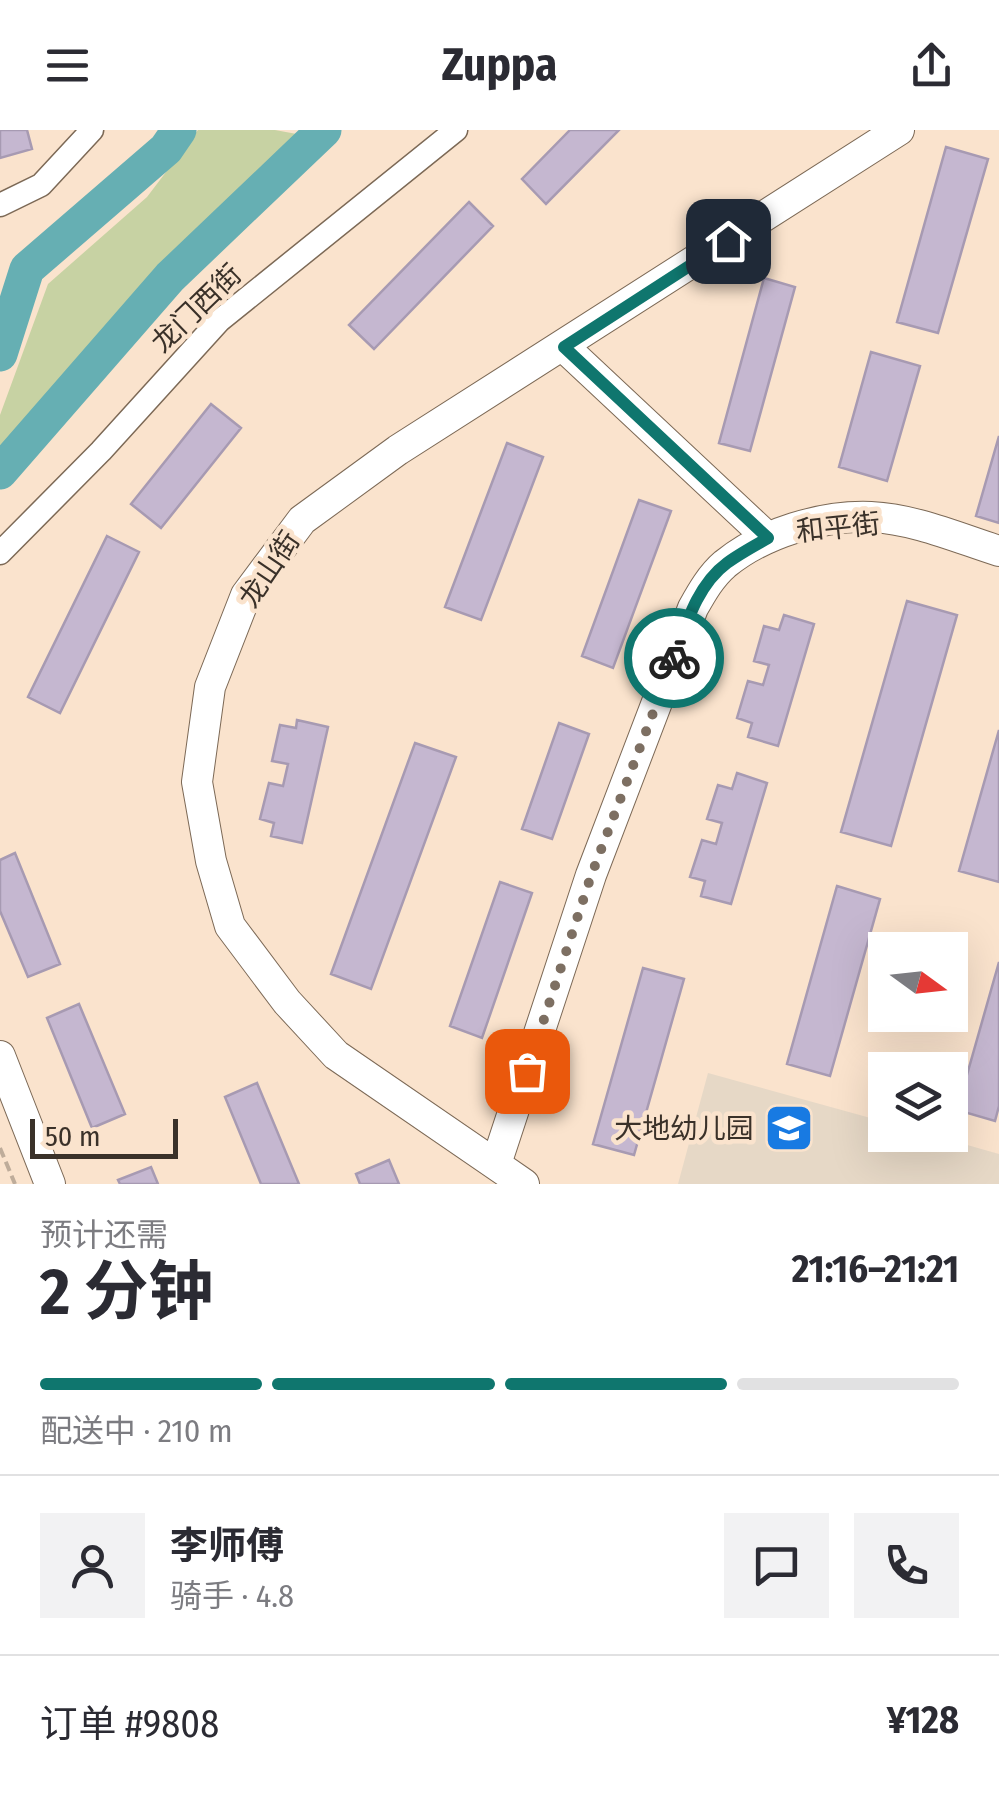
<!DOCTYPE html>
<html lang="zh">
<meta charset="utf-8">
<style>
:root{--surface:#fff;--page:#f2f2f3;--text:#2b2b33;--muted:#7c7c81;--line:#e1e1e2;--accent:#0f766e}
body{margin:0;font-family:"Fira Sans Condensed","Noto Sans SC",sans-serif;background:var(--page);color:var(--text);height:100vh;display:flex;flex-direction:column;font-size:38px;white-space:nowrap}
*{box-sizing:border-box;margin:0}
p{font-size:32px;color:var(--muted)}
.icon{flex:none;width:55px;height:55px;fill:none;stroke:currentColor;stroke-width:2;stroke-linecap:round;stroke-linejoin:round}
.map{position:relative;height:1054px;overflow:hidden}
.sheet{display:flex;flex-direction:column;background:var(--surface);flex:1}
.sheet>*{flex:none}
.needle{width:65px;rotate:105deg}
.fabs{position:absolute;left:868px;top:802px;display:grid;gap:20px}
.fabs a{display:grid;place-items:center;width:100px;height:100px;border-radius:0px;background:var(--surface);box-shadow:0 10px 40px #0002;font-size:50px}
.scale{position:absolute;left:30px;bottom:25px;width:148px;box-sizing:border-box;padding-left:10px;border:5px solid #3a3129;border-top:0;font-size:28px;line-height:35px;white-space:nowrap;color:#3a3129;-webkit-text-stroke:8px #fae3cd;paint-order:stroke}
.pin{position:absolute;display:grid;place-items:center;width:85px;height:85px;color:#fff;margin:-42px;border-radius:20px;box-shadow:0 5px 15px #0006}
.courier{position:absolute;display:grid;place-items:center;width:100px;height:100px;margin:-50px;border:8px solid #0f766e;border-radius:50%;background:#fff;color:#222;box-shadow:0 2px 12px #0007}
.head em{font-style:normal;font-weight:700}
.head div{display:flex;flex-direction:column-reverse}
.head{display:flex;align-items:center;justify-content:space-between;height:170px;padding:0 40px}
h1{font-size:65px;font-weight:700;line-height:75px}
.bar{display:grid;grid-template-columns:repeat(4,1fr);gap:15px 10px;align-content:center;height:120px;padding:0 40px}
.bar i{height:12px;border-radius:8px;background:var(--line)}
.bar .active{background:var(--accent)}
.bar p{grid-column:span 4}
.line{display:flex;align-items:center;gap:25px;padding:0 40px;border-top:2px solid var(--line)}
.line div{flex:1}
.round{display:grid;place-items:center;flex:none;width:105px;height:105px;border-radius:0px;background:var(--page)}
header{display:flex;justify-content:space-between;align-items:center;height:130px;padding:0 40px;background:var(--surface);font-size:45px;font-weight:700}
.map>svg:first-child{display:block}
.education{fill:#e6d8c6}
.green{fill:#c7d2a3}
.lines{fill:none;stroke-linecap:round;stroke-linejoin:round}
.river{stroke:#66afb3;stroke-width:35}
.building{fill:#c5b7d0;stroke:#a79ab2;stroke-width:2.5}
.street-casing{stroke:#7c6956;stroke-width:25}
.secondary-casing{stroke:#7c6956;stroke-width:32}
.path{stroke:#beac9a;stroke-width:4;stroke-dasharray:10 5;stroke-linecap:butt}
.street{stroke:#fff;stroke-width:22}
.secondary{stroke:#fff;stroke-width:30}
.done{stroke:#7d6f62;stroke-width:10;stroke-dasharray:0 18}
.route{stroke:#0f766e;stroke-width:12}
.labels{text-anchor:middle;stroke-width:9;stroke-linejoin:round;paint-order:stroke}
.street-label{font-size:28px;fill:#3a3129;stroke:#fae3cd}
.poi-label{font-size:28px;fill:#3a3129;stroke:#fae3cd;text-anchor:end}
</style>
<header><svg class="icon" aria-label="menu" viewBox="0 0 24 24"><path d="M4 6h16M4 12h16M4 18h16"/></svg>Zuppa<svg class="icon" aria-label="share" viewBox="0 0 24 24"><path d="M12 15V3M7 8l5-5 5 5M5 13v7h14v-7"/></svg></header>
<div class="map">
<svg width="999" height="1054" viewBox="0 0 999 1054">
<rect width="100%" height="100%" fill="#fae3cd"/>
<path class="education" d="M708,943L885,992V1005H932L999,1024V1054H678Z"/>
<path class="green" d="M198,0H275L302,5L143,156L0,320V285L48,154L147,67Z"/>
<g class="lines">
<path class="river" d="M0,224L27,139L166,19L179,0
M0,342L170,147L324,0"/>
</g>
<path class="building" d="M0,0H27L32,19L0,28Z
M570,0H619L546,74L522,49Z
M946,17L988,29L938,203L897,192Z
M469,72L493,96L374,219L349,195Z
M764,148L795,157L750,321L719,313Z
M871,222L920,236L887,351L839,337Z
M211,274L241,298L161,398L131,374Z
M999,306V393L976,386Z
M507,313L543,327L481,490L445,477Z
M639,370L671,381L613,538L582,526Z
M107,406L139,422L60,583L28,567Z
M907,471L957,485L891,716L841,702Z
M784,485L814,494L778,616L748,607L752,593L737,588L748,551L763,555L769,535L754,531L764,496L779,500Z
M297,590L328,597L302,713L271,706L274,693L260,689L269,653L283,656L288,634L272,631L280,595L296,598Z
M559,593L589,604L552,709L522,699Z
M999,600V752L959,741Z
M415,613L456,627L371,859L331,844Z
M737,643L767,653L731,774L701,766L705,751L690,747L702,710L716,714L722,693L707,689L718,655L732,659Z
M15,723L60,834L28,847L0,781V730Z
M500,752L532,763L482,908L450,896Z
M837,756L880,769L830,946L787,934Z
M999,832V976L995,991L957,980Z
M643,838L684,849L634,1025L593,1014Z
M79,874L125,984L92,998L47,888Z
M257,953L299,1054H261L225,967Z
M389,1030L399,1054H360L356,1044Z
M151,1037L158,1054H120L118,1050Z"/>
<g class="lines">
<g class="street-casing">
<path id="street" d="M0,75L41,55L92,0
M0,423L101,321L219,191L456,0"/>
</g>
<g class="secondary-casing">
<path id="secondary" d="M564,217L768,408
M0,926L50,1054
M496,1034L591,745L693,478C702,462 711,446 725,434C763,403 822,385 871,387C915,389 958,408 999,421
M524,1054L336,925L287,872L230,796L211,731L197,652L210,557L246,465L302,390L398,320L899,0"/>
</g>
<path class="path" d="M0,1018L15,1054"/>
<use href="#street" class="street"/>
<use href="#secondary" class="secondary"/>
</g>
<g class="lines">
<path class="done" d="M527,941L591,746L674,528"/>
<path class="route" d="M674,528C686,495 697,455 727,433C739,424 754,416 768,408L564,217L728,111"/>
</g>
<defs>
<g id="school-square" transform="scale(2.5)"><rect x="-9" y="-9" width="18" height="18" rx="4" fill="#187ae2" stroke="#fae3cd"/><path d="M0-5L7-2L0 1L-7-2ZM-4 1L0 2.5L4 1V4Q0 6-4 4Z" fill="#fff"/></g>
</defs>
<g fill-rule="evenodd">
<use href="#school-square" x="789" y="998"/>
</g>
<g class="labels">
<g class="street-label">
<text transform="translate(196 178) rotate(-44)" y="10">龙门西街</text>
<text transform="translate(838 397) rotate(-6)" y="10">和平街</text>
<text transform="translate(269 439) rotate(-56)" y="10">龙山街</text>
</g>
<g class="poi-label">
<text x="754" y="1008">大地幼儿园</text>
</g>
</g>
</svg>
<div class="fabs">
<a><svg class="needle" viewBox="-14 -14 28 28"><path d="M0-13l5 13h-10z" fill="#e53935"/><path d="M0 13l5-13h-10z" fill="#7c7c81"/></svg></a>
<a><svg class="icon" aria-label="layers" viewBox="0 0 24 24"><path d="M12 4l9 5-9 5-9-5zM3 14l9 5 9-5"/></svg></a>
</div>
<div class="scale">50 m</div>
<div class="pin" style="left:527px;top:941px;background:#ea580c"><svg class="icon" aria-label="bag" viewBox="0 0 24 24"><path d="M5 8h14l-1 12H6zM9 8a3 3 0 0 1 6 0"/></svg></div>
<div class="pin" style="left:728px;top:111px;background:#1f2937"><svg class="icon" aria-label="home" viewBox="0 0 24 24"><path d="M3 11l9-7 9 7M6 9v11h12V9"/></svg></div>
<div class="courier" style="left:674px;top:528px"><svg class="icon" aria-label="bike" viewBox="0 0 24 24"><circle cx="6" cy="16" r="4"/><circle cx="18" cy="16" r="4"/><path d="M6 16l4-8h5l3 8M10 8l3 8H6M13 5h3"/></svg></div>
</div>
<section class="sheet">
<div class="head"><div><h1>2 分钟</h1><p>预计还需</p></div><em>21:16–21:21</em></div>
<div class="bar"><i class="active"></i><i class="active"></i><i class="active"></i><i></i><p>配送中 · 210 m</p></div>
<div class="line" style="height:180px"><a class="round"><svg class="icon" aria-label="person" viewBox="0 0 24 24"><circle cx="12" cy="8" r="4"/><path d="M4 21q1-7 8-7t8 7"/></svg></a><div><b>李师傅</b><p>骑手 · 4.8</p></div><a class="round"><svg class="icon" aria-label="chat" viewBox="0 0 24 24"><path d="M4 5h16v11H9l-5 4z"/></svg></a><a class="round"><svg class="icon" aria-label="phone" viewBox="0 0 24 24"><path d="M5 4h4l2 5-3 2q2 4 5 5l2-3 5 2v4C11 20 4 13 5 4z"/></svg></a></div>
<div class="line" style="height:130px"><div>订单 #9808</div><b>¥128</b></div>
</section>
